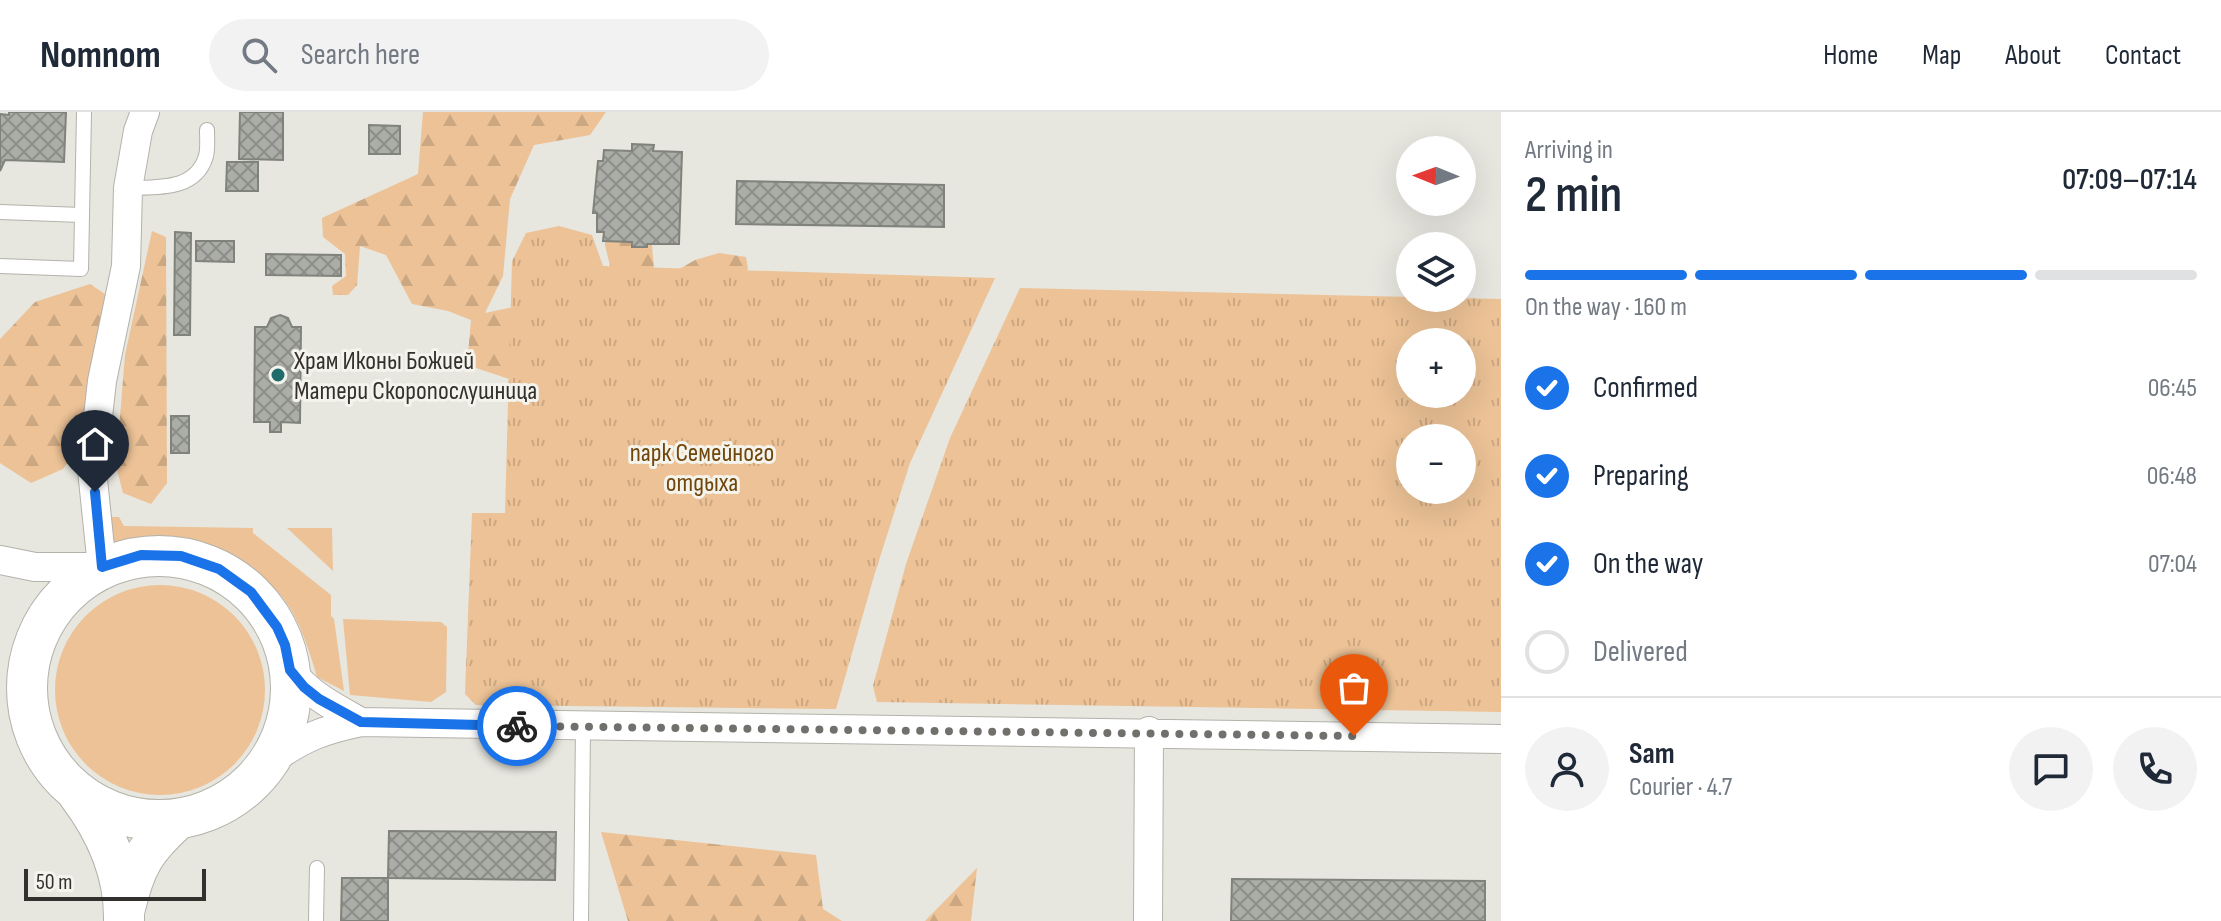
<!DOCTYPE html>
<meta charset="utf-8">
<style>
:root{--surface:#fff;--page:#f2f2f3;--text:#1f2937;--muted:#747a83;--line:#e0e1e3;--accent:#1a73e8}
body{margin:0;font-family:"Sofia Sans Condensed",sans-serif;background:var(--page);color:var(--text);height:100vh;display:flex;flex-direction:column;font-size:30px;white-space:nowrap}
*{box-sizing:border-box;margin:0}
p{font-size:26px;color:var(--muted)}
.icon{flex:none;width:44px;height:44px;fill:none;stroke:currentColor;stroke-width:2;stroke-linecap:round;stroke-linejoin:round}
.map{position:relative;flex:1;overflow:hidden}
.panel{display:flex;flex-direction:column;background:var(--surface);width:720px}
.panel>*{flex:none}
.needle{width:52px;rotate:271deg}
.tools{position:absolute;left:1396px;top:24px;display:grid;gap:16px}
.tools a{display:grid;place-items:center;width:80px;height:80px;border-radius:50%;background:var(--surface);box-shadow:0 8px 32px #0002;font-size:40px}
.scale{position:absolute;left:24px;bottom:20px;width:182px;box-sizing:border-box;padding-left:8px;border:4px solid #32312e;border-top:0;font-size:22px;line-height:28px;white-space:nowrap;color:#32312e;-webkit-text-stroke:6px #f4f4ec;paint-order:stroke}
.pin{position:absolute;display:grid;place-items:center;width:68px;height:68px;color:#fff;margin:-82px -34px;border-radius:50% 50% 50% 0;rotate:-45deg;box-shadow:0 0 8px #0007}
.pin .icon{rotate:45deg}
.courier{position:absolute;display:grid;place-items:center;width:80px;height:80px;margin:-40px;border:6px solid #1a73e8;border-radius:50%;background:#fff;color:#222;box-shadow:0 2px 10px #0007}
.head em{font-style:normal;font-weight:600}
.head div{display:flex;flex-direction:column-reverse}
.head{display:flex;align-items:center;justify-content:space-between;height:136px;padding:0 24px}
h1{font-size:52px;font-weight:600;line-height:60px}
.bar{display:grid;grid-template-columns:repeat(4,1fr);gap:12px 8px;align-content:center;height:96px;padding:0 24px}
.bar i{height:10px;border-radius:6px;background:var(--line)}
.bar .on{background:var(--accent)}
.bar p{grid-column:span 4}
.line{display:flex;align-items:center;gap:20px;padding:0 24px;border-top:2px solid var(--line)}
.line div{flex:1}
.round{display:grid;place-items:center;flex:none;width:84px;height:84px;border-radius:42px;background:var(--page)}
ol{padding:0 24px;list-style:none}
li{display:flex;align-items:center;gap:24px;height:88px}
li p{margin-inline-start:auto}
li .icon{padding:8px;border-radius:50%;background:var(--accent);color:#fff;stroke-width:4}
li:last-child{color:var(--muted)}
li i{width:44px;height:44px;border:4px solid var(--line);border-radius:50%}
header{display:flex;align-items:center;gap:48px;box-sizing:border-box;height:112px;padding:0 40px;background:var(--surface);border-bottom:2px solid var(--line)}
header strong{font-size:38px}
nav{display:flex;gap:44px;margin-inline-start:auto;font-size:28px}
.search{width:560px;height:72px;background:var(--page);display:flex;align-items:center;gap:20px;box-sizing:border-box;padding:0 28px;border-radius:44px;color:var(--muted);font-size:30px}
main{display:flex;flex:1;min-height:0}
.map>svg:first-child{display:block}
.grass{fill:#ecc296}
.forest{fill:url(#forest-firs)}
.park{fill:url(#park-tufts);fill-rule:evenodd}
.building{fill:url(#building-cross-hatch);stroke:#80837c;stroke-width:2}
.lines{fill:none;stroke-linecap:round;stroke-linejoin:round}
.lane-casing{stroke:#b3b2ab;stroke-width:16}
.street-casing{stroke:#b3b2ab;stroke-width:30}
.secondary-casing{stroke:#b3b2ab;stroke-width:42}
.lane{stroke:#fff;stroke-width:14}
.street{stroke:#fff;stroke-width:28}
.secondary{stroke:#fff;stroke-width:40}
.done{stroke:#71706c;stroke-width:8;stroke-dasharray:0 14.4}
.route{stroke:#1a73e8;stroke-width:10}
.poi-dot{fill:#1f6c6b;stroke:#f4f4ec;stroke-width:3}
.labels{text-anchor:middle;stroke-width:6;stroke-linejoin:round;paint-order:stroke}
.poi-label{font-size:26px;fill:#32312e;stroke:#f4f4ec;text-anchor:start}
.park-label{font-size:26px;fill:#71460c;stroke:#f4f4ec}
</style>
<header>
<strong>Nomnom</strong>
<div class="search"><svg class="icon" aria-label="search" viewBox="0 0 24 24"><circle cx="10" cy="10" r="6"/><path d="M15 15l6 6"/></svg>Search here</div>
<nav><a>Home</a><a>Map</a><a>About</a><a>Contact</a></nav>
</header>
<main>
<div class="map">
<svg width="1501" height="809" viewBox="0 0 1501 809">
<defs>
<pattern id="forest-firs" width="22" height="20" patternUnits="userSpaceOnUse" patternTransform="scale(2)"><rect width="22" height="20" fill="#ecc296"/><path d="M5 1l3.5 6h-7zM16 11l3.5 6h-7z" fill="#cba782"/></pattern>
<pattern id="park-tufts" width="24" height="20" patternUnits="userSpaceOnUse" patternTransform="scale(2)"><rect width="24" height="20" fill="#ecc296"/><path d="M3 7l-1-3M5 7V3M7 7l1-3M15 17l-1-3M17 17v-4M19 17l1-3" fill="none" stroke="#cba782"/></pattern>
<pattern id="building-cross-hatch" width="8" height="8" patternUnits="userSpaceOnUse" patternTransform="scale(2)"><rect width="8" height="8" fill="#abada7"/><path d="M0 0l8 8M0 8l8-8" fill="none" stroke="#8c8d88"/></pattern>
</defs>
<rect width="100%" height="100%" fill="#e7e6df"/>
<path class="grass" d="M103,405H119L124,414L253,416V421L331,483V504L334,507L344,579L317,565C309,538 300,508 283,486C244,436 171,421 113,437Z
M287,416H332L333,459Z
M55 578a105 105 0 1 1 210 0a105 105 0 1 1-210 0Z
M343,507L441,510L447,515L446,580L431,590L350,583Z"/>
<path class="forest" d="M423,0H606L590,23L534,33L510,87L503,164L485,201L615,174L605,133L607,105L650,109L654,157L676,159L695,148L719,141L746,145L748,157L742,167L521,271L467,253L471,208L448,199L412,192L386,143L360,134L357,173L348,183H333L332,174L346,164L345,142L323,125L322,106L418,62Z
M152,119L166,125L167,371L151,392L123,381L116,354L125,243Z
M90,172L111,186L88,323L63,357L31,371L0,351V227L35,190Z
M601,720L816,743L823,797L842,809H628Z
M977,756L971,809H925Z"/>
<path class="park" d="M559,114L592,123L603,154L995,166L910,351L874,464L836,597L476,593L465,582L472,401H505L512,149L526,121Z
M1020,176L1501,187V600L877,590L873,574L906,452L950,326ZM1410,230H1462V282H1410ZM1410,326H1462V378H1410Z"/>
<path class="building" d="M9,0H66L64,50L5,48L0,59V2L9,3Z
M240,0H283V48L239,47Z
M369,13L400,14V42H369Z
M632,32L654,33L653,39L682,40L679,132H647V135H632V130L603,129L604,120H597V101H593L598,49H603L604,38L632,39Z
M227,50H258V79H226Z
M737,69L944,73V115L736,112Z
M175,120L191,121L190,223H174Z
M196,129H234V150L196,149Z
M266,142L341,143V164L266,163Z
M280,203L288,206L292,215H301L300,311L281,310V320H270V310H254L255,215H267L271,206Z
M171,304H189V341H171Z
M389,719L556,720L555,768L388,766Z
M342,766H388V809H341Z
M1232,767L1485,769V809H1231Z"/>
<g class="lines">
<g class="lane-casing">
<path id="lane" d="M128,76C157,75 196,79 206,44C208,37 207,26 207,18
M0,100L82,103L84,0
M0,154L81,157L82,103
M316,809L317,756
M581,809L583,615"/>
</g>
<g class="street-casing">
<path id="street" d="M0,448L35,455H102L92,358L102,269L126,154L128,76L138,19L145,0
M290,558C310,583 334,595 361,610
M273,647C305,625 323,618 361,610L1501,627
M1148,809L1149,619"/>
</g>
<g class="secondary-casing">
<path id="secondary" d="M27 576a132 132 0 1 1 264 0a132 132 0 1 1-264 0Z
M78,682C106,719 125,762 124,809
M125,796C135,754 144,738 176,709"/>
</g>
<use href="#lane" class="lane"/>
<use href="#street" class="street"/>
<use href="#secondary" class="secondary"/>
</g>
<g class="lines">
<path class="done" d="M517,614L1354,624"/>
<path class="route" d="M95,380L102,455L141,443L181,444L219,457L251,480L277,515L285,533L290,558L304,575L319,587L361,610L517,614"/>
</g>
<circle class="poi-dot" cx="278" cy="263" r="8"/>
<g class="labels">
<g class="poi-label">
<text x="294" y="257">Храм Иконы Божией<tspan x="294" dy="30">Матери Скоропослушница</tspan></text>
</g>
<g class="park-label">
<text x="702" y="349">парк Семейного<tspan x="702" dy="30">отдыха</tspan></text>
</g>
</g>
</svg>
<div class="tools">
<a><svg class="needle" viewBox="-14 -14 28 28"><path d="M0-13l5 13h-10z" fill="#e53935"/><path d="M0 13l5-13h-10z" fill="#747a83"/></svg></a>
<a><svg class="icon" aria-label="layers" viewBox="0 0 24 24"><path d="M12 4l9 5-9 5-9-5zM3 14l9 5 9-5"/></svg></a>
<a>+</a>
<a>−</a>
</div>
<div class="scale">50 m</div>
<div class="pin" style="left:1354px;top:624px;background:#ea580c"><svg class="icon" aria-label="bag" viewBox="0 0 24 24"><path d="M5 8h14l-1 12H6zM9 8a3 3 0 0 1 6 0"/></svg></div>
<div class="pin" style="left:95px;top:380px;background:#1f2937"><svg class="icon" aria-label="home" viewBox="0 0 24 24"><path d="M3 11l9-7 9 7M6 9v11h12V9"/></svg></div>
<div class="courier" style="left:517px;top:614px"><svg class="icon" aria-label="bike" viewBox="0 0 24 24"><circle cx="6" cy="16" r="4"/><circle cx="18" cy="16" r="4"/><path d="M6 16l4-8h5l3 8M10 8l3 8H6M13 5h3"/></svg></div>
</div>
<section class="panel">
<div class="head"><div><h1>2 min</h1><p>Arriving in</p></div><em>07:09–07:14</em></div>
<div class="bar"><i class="on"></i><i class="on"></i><i class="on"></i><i></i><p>On the way · 160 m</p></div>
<ol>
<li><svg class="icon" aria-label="check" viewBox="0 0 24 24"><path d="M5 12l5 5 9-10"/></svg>Confirmed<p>06:45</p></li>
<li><svg class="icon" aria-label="check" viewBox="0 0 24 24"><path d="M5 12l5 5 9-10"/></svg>Preparing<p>06:48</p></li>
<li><svg class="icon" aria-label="check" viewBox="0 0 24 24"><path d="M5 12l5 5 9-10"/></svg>On the way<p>07:04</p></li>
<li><i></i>Delivered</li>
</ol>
<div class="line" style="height:144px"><a class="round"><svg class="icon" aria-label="person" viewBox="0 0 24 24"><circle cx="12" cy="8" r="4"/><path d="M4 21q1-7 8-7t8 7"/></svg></a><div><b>Sam</b><p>Courier · 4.7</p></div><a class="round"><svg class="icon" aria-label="chat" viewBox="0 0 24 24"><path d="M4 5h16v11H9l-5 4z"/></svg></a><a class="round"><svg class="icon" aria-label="phone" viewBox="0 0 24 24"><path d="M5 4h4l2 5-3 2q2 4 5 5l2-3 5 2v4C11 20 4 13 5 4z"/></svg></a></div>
</section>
</main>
